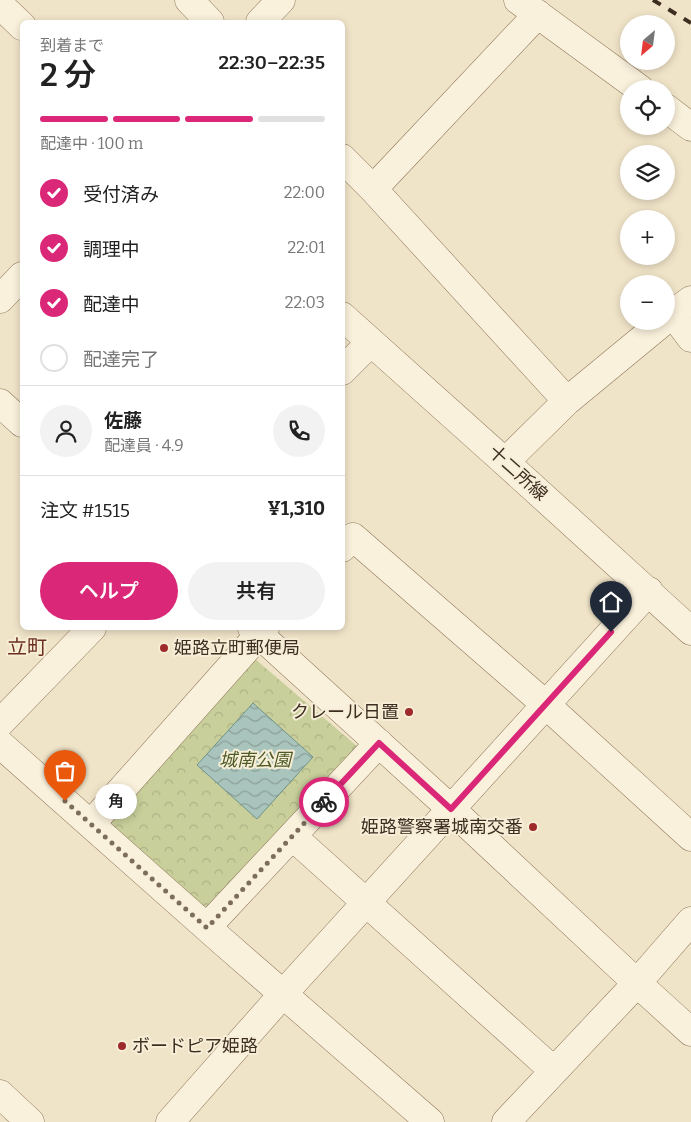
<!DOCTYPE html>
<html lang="ja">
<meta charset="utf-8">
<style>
:root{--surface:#fff;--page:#f2f2f2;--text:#222;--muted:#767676;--line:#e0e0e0;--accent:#db2777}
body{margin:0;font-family:Bitter,"Noto Sans JP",serif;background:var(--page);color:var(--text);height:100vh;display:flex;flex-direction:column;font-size:19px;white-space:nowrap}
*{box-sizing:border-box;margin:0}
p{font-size:16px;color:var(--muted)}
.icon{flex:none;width:28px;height:28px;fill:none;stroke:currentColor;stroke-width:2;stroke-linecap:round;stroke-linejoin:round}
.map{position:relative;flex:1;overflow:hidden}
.sheet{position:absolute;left:20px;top:20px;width:325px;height:610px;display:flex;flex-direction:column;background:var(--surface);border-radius:8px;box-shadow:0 2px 8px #0003}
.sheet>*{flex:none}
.needle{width:32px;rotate:208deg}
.tools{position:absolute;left:620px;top:15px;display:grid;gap:10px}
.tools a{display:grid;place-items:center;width:55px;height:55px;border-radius:50%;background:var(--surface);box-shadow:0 2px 8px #0003;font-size:25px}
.pin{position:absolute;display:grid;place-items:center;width:42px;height:42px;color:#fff;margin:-51px -21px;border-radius:50% 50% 50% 0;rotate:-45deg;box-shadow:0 0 5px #0007}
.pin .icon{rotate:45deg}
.courier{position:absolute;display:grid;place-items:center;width:50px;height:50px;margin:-25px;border:4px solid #db2777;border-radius:50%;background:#fff;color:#222;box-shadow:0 1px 6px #0007}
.bubble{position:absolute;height:35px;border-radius:18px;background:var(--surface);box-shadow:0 2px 8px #0003;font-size:16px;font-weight:600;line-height:35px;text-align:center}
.headline em{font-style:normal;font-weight:600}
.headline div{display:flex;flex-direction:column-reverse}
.headline{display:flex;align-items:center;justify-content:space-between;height:85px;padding:0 20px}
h1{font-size:32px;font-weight:600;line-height:38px}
.bar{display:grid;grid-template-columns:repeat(4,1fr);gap:8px 5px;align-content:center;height:60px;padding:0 20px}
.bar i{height:6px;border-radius:4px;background:var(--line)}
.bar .selected{background:var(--accent)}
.bar p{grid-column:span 4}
.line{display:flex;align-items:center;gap:12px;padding:0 20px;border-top:1px solid var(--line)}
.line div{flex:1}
.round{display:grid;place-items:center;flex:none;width:52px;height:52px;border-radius:26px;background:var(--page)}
ol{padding:0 20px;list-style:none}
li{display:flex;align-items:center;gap:15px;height:55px}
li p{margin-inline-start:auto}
li .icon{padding:5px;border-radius:50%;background:var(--accent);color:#fff;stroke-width:4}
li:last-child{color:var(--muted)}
li i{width:28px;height:28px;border:2px solid var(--line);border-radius:50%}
.cta{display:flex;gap:10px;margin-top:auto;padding:10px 20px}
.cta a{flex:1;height:58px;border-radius:30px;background:var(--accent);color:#fff;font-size:20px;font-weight:600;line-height:58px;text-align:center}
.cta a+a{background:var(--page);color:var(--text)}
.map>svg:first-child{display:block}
.park{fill:url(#park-crowns)}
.water{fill:url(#water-waves);stroke:#6f938a}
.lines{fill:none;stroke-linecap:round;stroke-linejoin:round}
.minor-casing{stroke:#8d765c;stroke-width:29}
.minor{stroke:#faf1dc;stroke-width:28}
.rail{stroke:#3d2e20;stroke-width:4;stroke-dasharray:9 9;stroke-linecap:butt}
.done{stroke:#7c6e5b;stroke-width:5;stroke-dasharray:0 9}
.route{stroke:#db2777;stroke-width:6}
.poi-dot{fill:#9e2a2b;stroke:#f7eed8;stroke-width:2}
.labels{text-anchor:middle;stroke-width:4;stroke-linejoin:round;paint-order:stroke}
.street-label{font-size:18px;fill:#3d2e20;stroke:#f7eed8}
.poi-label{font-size:18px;fill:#3d2e20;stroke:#f7eed8;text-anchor:start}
.park-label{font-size:18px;font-style:italic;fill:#4d5a26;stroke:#f7eed8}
.quarter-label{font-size:20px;fill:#6b2e1e;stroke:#f7eed8}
</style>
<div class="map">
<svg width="691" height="1122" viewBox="0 0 691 1122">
<defs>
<pattern id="park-crowns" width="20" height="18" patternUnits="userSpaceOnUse" patternTransform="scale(1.25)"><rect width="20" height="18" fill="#c9cf9b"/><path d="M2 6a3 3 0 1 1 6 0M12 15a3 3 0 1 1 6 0" fill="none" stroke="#aeb285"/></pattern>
<pattern id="water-waves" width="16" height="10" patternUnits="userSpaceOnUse" patternTransform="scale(1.25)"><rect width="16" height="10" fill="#a9c4bc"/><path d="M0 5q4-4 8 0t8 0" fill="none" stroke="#8ba098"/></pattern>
</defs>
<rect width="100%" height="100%" fill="#f0e4c8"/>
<path class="park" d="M254,658L359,748L206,910L109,822Z"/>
<path class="water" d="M253,703L313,757L257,819L197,765Z"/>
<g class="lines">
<g class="minor-casing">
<path id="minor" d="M189,0L210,22
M518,0L640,89
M0,5L22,26
M260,22L281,0
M666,108L691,127
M342,158L373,189L567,401
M373,189L538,14
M0,299L22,276
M673,314L691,338
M342,316L505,462L691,631
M666,319L691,300
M342,371L371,342
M0,403L22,423
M505,462L567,401L664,321
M342,548L353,537L545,704L691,837
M252,628L451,809L637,983L691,1032
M0,723L92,628
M0,744L221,940L430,1122
M91,824L265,628
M292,836L554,1071
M207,927L379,743
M0,1094L30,1122
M170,1122L283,994L649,591
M506,1122L637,983L691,921"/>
</g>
<use href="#minor" class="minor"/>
<path class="rail" d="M653,0L691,23"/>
</g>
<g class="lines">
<path class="done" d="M65,801L207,928L324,802"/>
<path class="route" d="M324,802L379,743L451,809L611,632"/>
</g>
<g class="poi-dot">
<circle cx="164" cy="648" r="5"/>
<circle cx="409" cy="712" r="5"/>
<circle cx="533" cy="827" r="5"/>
<circle cx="122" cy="1046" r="5"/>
</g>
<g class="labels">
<g class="street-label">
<text transform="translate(518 473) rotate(42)" y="6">十二所線</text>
</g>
<g class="poi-label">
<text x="174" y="654">姫路立町郵便局</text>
<text x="399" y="718" text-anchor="end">クレール日置</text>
<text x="523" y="833" text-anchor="end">姫路警察署城南交番</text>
<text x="132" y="1052">ボードピア姫路</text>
</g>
<g class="park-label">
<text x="255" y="766">城南公園</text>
</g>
<g class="quarter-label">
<text x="27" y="654">立町</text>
</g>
</g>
</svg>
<div class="tools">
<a><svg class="needle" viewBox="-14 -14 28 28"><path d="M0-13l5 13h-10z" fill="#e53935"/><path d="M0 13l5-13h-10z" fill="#767676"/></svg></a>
<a><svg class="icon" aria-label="locate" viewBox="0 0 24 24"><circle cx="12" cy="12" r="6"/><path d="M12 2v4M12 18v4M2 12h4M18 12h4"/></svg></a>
<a><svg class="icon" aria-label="layers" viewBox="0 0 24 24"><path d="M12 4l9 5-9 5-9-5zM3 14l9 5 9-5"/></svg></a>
<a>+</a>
<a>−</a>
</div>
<div class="pin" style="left:65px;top:801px;background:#ea580c"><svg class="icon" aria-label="bag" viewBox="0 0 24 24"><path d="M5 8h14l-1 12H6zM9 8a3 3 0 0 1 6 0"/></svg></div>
<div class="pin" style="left:611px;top:632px;background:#1f2937"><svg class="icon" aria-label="home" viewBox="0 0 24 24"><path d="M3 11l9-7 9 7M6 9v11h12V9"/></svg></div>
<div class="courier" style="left:324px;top:802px"><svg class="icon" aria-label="bike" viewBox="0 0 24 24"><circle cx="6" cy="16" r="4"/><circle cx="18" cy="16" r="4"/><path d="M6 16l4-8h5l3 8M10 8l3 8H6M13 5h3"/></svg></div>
<div class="bubble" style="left:95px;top:784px;width:42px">角</div>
<section class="sheet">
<div class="headline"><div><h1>2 分</h1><p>到着まで</p></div><em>22:30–22:35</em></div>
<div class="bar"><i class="selected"></i><i class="selected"></i><i class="selected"></i><i></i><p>配達中 · 100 m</p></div>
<ol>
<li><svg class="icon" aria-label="check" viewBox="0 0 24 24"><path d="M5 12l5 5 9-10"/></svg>受付済み<p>22:00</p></li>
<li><svg class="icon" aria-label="check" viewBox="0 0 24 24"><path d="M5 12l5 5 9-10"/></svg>調理中<p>22:01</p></li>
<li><svg class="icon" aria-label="check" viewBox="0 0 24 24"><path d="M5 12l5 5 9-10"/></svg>配達中<p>22:03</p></li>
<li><i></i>配達完了</li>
</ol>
<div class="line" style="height:90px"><a class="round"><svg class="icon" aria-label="person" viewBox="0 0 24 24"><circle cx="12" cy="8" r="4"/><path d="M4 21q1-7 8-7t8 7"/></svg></a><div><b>佐藤</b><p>配達員 · 4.9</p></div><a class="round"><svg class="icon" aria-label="phone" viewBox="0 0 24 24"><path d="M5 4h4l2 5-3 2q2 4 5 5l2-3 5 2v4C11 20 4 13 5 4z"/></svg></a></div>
<div class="line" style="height:65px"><div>注文 #1515</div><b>¥1,310</b></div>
<div class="cta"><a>ヘルプ</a><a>共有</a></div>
</section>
</div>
